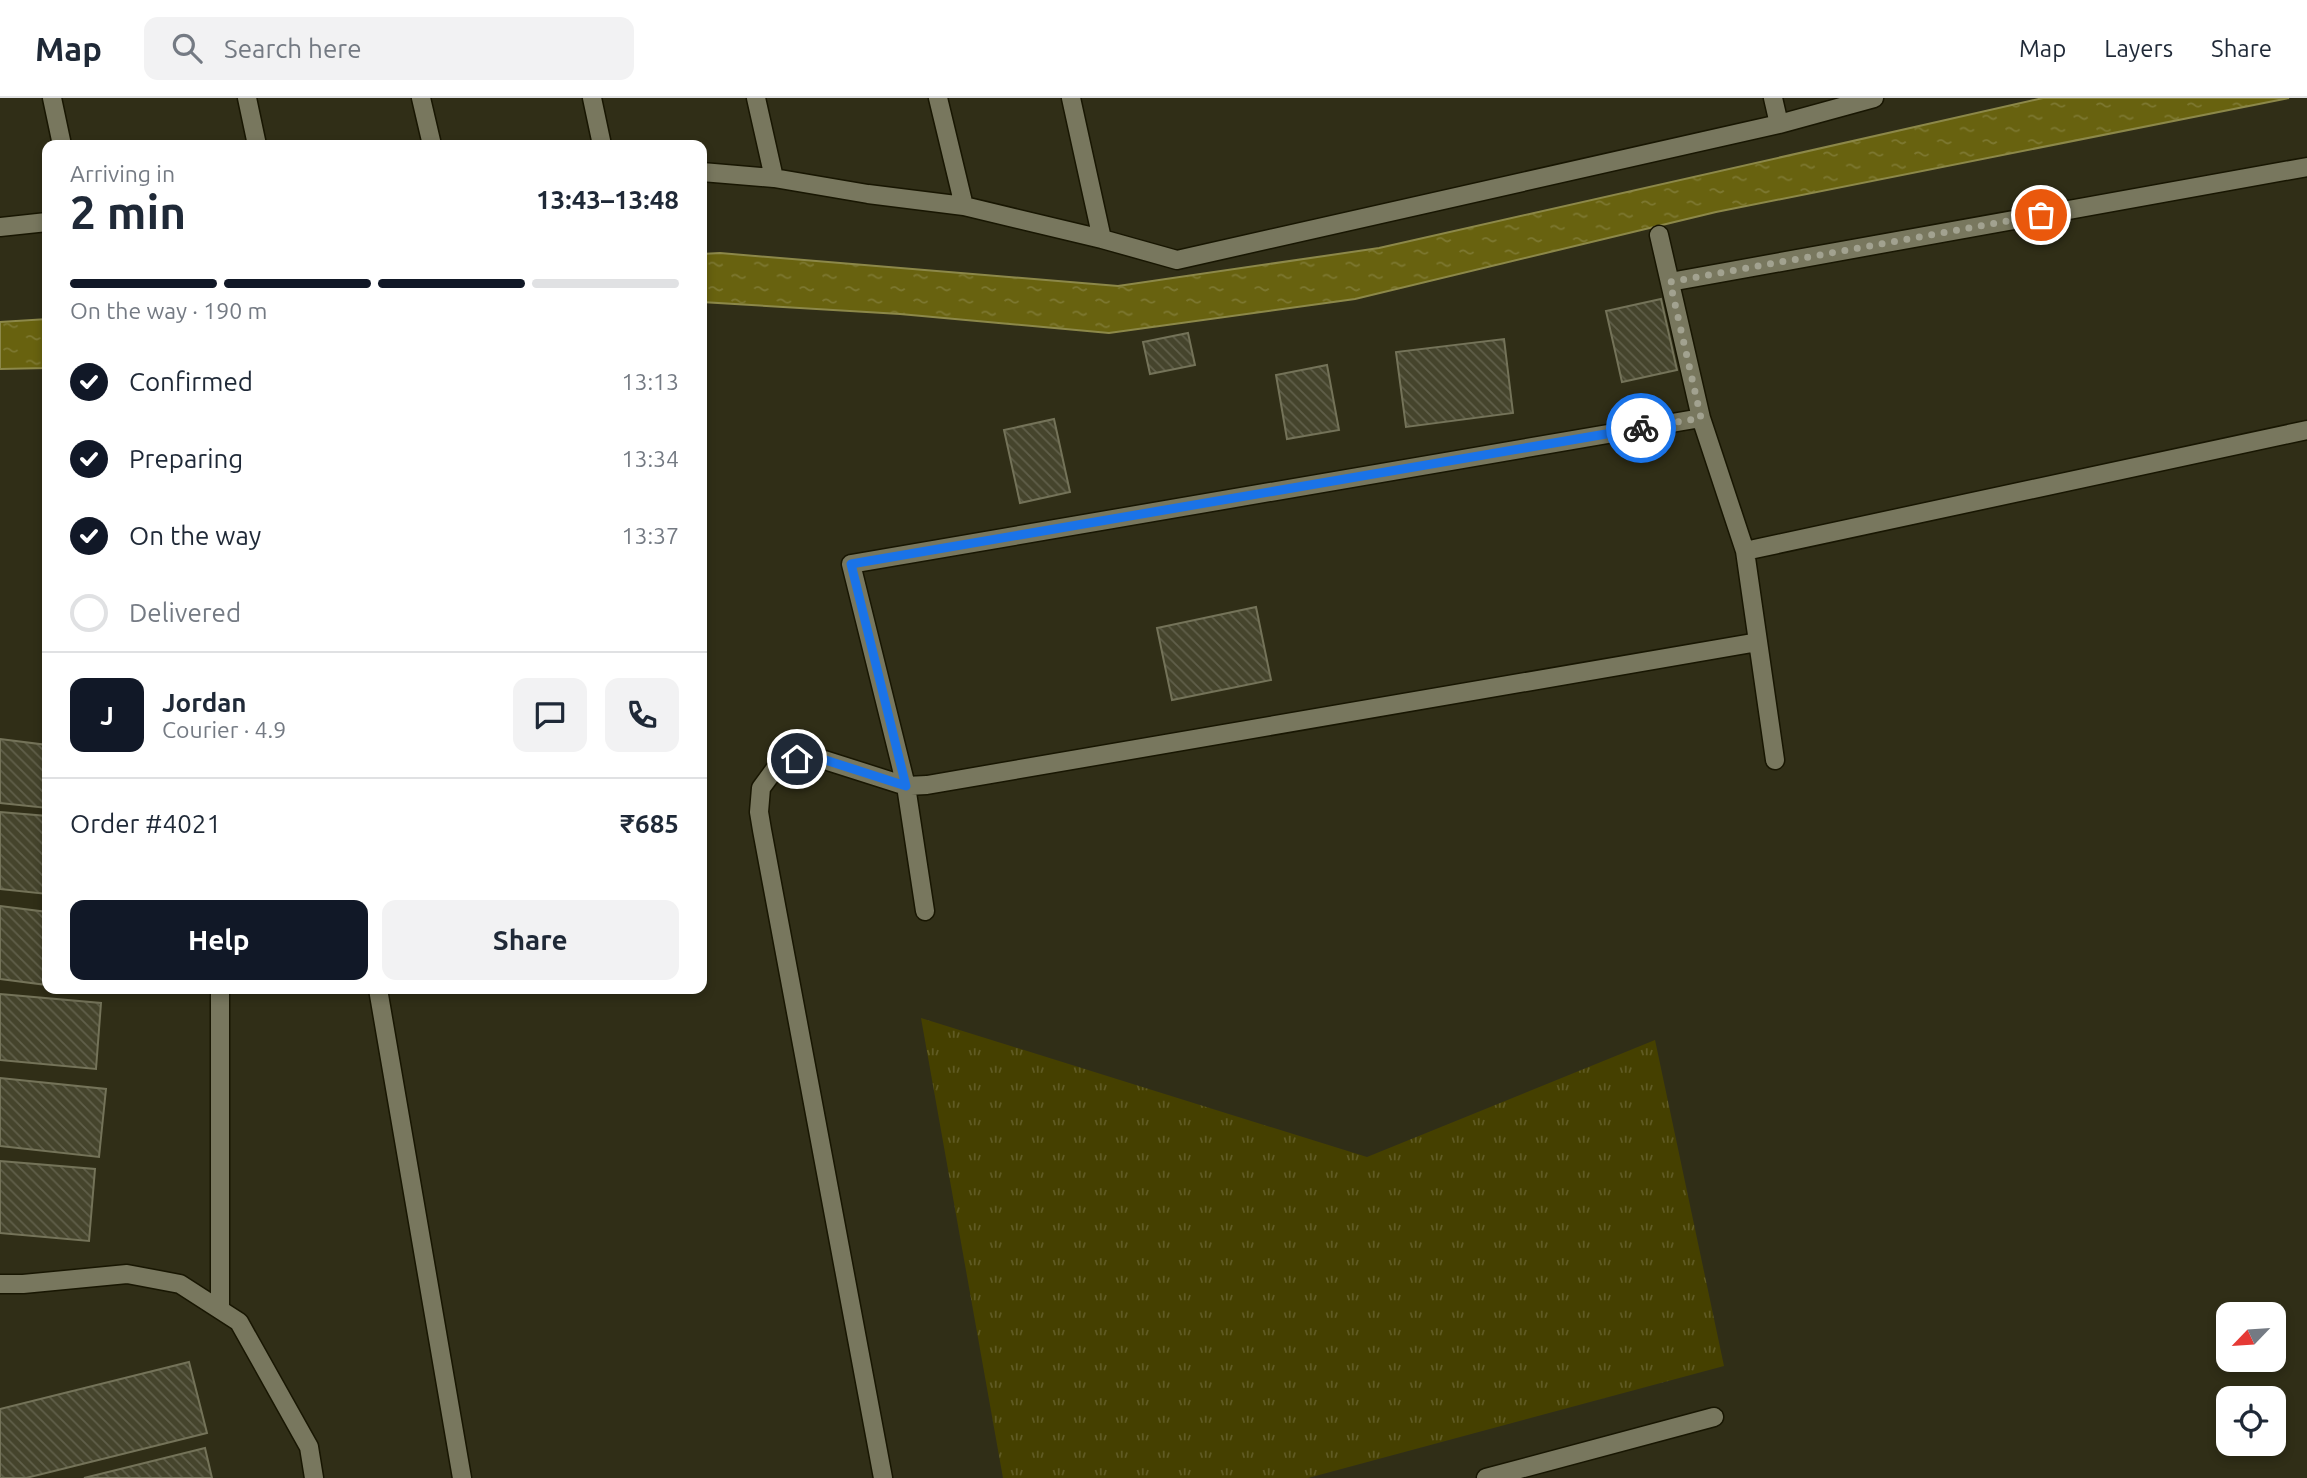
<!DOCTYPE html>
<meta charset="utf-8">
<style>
:root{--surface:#fff;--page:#f2f2f3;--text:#1f2937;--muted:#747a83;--line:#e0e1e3;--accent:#111827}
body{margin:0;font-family:Ubuntu,sans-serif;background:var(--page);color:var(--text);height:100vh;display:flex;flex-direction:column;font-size:26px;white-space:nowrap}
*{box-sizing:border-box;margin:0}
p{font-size:23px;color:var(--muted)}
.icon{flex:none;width:38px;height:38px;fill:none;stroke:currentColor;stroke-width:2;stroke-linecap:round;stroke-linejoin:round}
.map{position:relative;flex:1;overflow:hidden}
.details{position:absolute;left:42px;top:42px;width:665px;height:854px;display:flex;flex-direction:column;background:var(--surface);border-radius:14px;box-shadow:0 4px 10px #0003}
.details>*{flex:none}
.needle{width:46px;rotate:245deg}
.buttons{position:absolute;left:2216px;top:1204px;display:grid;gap:14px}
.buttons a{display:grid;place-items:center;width:70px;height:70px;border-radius:14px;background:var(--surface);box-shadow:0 4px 10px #0003;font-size:35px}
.pin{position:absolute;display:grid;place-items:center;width:60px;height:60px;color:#fff;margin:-30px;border:4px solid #fff;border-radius:50%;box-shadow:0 2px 7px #0007}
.courier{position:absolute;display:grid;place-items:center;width:70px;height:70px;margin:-35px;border:5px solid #1a73e8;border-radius:50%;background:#fff;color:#222;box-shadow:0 2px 9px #0007}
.headline em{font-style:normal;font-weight:600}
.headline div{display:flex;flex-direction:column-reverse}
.headline{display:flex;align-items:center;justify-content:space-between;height:119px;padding:0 28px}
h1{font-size:46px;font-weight:600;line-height:52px}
.bar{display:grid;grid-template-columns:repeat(4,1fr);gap:10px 7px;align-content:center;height:84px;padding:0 28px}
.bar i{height:9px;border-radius:5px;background:var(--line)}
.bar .on{background:var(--accent)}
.bar p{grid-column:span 4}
.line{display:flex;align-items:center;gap:18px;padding:0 28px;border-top:2px solid var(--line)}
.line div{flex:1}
.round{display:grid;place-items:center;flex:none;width:74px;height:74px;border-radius:14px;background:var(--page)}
ol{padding:0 28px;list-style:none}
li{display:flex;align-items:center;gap:21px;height:77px}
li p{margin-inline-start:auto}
li .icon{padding:7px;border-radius:50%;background:var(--accent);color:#fff;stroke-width:4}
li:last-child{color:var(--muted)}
li i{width:38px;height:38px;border:4px solid var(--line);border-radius:50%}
.primary-button{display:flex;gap:14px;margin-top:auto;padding:14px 28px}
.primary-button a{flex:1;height:80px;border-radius:14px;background:var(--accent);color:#fff;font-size:28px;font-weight:600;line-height:80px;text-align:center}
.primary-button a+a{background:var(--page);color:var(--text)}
header{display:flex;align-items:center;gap:42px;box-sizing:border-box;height:98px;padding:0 35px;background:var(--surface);border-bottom:2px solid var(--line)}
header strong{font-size:33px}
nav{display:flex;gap:38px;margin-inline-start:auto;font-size:24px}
.search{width:490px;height:63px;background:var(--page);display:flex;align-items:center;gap:18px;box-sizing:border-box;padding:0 24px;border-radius:14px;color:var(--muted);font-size:26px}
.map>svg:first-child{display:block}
.park{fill:url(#park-tufts)}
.water{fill:url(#water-ripples);stroke:#8c8849;stroke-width:2}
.building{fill:url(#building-back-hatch);stroke:#747359;stroke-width:2}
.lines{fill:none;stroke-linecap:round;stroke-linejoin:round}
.lane-casing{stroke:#181602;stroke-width:21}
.street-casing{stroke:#181602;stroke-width:21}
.lane{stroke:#78775e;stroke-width:18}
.street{stroke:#78775e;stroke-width:18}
.done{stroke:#a2a290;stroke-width:7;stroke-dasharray:0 12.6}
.route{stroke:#1a73e8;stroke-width:9}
</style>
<header>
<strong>Map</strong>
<div class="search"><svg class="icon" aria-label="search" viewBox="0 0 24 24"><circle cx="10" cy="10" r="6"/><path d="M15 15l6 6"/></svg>Search here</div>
<nav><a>Map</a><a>Layers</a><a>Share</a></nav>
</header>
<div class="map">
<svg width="2307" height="1380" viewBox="0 0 2307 1380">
<defs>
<pattern id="park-tufts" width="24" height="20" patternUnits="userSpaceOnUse" patternTransform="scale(1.75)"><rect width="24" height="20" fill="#454000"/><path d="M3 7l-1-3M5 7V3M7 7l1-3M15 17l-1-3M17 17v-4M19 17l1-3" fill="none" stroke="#605b24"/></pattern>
<pattern id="water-ripples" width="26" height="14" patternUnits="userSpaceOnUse" patternTransform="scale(1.75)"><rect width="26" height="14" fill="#68620f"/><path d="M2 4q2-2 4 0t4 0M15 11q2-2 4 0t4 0" fill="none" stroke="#7d7831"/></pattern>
<pattern id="building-back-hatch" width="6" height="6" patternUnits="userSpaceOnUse" patternTransform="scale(1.75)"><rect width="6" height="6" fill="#45442c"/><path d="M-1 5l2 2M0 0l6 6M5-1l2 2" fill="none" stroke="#605f4a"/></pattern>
</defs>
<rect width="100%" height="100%" fill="#302e17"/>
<path class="park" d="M921,920L1367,1059L1655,942L1724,1268L1308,1380H1003Z"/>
<path class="water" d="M2043,0H2289L1716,114L1355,201L1109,235L900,216L702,204V156L720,155L1118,188L1379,150Z
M47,221V270L0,271V224Z"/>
<path class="building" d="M1661,201L1677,272L1622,284L1606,213Z
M1188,235L1195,267L1150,276L1143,244Z
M1504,241L1513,315L1406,329L1396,254Z
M1327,267L1339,332L1287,341L1276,277Z
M1054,321L1070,394L1020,405L1004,332Z
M1256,509L1271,582L1172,602L1157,530Z
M0,641L47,647V710L0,705Z
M0,714L47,718V796L0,791Z
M0,808L47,814V887L0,881Z
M0,896L101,905L96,971L0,962Z
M0,980L106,991L99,1059L0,1048Z
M0,1063L95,1071L89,1143L0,1135Z
M189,1264L207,1335L26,1380H0V1311Z
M205,1350L212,1380H84Z"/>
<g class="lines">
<g class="lane-casing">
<path id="lane" d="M0,1186H23L127,1176L180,1186L239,1224L309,1349L314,1380
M220,1211V891"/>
</g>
<g class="street-casing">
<path id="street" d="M52,0L62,47
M247,0L257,47
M421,0L432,47
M592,0L602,47
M756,0L774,80
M938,0L964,108
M1071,0L1102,141
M1773,0L1779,26
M702,74L774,80L868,96L964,108L1102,141L1177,162L1779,26L1874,0
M0,129L47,124
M1659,137L1701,320L1745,453L1775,662
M1670,184L2307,69
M1745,453L2307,332
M925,813L906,688L851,466L1701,320
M378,891L462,1380
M883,1380L762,732L759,714L761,690L775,671L797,661L815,659L906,688L927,687L1758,544
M1486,1380L1714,1319"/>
</g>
<use href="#lane" class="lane"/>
<use href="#street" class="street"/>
</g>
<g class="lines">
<path class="done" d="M1641,330L1701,320L1670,184L2041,117"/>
<path class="route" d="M797,661L816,659L906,688L851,466L1641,330"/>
</g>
</svg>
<div class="buttons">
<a><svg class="needle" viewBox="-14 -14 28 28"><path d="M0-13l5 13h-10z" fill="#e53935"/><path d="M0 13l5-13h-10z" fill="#747a83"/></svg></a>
<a><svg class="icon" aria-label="locate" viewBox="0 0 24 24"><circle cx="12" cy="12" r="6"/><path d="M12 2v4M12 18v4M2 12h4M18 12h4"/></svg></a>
</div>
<div class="pin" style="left:2041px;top:117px;background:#ea580c"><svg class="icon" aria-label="bag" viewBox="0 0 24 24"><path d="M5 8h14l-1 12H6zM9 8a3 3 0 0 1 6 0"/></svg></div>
<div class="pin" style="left:797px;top:661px;background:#1f2937"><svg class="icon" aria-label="home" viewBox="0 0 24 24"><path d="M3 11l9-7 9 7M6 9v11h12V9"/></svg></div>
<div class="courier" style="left:1641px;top:330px"><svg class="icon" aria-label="bike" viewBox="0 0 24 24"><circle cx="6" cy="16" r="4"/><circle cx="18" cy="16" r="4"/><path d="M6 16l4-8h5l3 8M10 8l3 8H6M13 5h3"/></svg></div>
<section class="details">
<div class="headline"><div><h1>2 min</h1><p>Arriving in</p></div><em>13:43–13:48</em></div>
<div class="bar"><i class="on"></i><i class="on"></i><i class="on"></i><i></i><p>On the way · 190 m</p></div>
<ol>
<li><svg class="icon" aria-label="check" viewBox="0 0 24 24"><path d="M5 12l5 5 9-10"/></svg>Confirmed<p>13:13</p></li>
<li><svg class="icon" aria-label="check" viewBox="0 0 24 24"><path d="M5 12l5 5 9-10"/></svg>Preparing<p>13:34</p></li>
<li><svg class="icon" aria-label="check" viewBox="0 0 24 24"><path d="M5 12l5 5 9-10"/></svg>On the way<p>13:37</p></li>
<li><i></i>Delivered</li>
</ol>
<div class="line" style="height:126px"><b class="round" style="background:var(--accent);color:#fff">J</b><div><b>Jordan</b><p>Courier · 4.9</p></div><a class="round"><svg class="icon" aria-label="chat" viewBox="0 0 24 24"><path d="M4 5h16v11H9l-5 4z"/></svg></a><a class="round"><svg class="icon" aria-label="phone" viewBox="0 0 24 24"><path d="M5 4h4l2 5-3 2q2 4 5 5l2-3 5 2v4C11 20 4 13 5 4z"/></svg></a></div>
<div class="line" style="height:91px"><div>Order #4021</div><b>₹685</b></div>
<div class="primary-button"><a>Help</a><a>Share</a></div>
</section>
</div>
